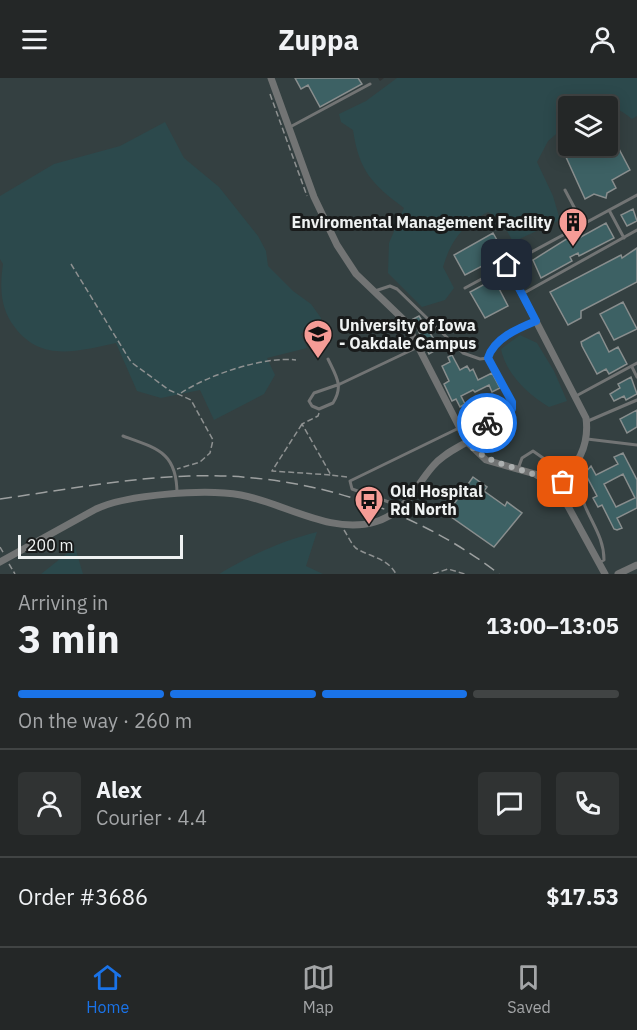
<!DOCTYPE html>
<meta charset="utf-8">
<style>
:root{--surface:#242727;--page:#303333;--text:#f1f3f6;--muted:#a3a5a7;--line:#414444;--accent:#1a73e8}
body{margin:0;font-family:"IBM Plex Sans",sans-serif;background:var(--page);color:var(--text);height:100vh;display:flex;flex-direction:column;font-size:22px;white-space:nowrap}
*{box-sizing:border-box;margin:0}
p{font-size:20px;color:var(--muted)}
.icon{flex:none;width:33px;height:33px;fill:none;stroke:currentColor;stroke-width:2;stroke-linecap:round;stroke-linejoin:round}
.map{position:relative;height:496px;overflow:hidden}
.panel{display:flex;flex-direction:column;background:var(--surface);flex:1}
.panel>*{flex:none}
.tools{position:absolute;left:558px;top:18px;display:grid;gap:12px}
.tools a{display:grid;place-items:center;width:60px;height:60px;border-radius:6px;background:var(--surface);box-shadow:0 3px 15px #0003,0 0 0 2px var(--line);font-size:30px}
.scale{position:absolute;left:18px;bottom:15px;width:165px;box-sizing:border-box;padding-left:6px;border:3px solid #eff2f2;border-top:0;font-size:16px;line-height:21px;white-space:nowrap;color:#eff2f2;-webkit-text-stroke:4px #191b1b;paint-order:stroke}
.pin{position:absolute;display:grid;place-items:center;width:51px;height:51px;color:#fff;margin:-26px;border-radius:12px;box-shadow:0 3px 9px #0006}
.courier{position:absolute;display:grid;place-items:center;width:60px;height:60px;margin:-30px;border:4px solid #1a73e8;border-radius:50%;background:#fff;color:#222;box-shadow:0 2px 8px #0007}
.headline em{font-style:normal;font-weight:700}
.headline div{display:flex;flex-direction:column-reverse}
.headline{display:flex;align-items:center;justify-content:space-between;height:102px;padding:0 18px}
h1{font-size:39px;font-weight:700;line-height:45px}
.bar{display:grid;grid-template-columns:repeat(4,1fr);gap:9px 6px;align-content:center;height:72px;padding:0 18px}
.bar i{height:8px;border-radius:4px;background:var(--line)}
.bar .active{background:var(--accent)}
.bar p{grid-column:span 4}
.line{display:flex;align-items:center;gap:15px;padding:0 18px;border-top:2px solid var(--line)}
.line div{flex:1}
.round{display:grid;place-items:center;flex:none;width:63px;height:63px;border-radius:6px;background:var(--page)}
header{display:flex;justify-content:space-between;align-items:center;height:78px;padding:0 18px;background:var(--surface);font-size:27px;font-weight:700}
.dock{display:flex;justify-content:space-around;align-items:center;height:84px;border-top:2px solid var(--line);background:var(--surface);font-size:16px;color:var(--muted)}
.dock a{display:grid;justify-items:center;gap:3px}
.dock .active{color:var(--accent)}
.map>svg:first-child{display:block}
.built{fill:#344041;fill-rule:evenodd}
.green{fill:#2c494c}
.building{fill:#3d6164;stroke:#898e8e;stroke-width:1.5;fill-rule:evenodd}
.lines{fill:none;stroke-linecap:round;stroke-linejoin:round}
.path{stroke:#8e9191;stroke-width:1.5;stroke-dasharray:6 3;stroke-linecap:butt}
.lane{stroke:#727474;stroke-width:3}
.street{stroke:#727474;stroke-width:7}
.rail{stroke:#9da0a0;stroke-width:1.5;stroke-dasharray:12 6;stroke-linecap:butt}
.done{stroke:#acb0b0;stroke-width:6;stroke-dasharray:0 10.8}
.route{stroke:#1a73e8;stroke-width:8}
.labels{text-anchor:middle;stroke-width:6;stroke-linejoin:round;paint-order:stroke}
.poi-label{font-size:16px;font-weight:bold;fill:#eff2f2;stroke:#191b1b;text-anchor:start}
</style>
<header><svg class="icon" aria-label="menu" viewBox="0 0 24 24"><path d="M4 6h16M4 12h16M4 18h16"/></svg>Zuppa<svg class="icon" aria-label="person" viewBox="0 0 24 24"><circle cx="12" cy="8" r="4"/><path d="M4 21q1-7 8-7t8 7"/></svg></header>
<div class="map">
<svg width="637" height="496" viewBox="0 0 637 496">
<rect width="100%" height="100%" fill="#303434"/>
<path class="built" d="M0,0H378L380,3L384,0H637V496H0ZM568,28H608V68H568Z"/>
<path class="green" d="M397,0H637V38L632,41C609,22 597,28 568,28V46L548,63L537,84L553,118L560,142L513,164L501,142L488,134C463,147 451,162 443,189L454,210L445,222L422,229L388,195L389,165L404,130C372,106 359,93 353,52L341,44L339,36L366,23Z
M165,44L184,80L219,109L258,158L266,173L268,188L293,213L311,226L321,240L322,251L315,254L306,251L301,256L307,270L267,280L275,297L264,316L214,342L200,312L161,320L137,313L116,265C74,274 38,285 11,244C0,226 0,207 3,186L0,181V118L54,86L120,68Z
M520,257L537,265L554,293L567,323L549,329C528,316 506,296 501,271Z
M317,454L306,488L323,496H219C251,477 281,463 317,454Z
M75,469L83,496H41Z"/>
<path class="building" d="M295,0H358L362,6L320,29L308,7L301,11Z
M608,50L630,92L612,102L616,110L607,115L606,120L594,116L585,121L561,68L568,64V68H608Z
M633,131L637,143L627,148L621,137Z
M606,145L614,160L579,178L578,175L570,179L572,183L541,200L533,182L576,155L579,160Z
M493,155L505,176L465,197L454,177Z
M637,170V204L581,233V240L568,247L550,214L621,177L622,180Z
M494,201L508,228L485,240L470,214Z
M623,224L637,251L614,262L600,236Z
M419,238L435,263L441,260L445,267L429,276L413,241Z
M599,254L609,274L618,269L627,286L609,296L606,291L597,296L582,268L581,264Z
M452,277L460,292L467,288L470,293L473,291L478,302L492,295L500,310L492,314L489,307L475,314L473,312L461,318L465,326L460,329L456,321L452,323L444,306L449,303L442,288L450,284L448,279Z
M631,299L637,316L626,322L624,318L614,323L610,316L620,310L618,306Z
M499,325L503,332L485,342L481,335Z
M637,332V349L627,355L620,341Z
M623,375L637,402V430L617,440L622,450L617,452L614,451L602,427L598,429L593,420L597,418L585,395L591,388L596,397L618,386L614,379ZM623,396L635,420L616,429L604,406Z
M473,399L487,409L484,413L505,428L507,424L522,435L494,469L447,436Z"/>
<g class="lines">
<path class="path" d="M270,16L307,118
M71,186L131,284L169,312L191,322L213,362L210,375L200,384L177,391
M181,315C208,297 264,278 296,282
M319,335L318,338L302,346L331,397L347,399
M302,346L272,393L331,397
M344,452C348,458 353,470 359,472C372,479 388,481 396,496
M0,469L4,476
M9,486L15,496
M433,496L448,491L465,496"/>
<path class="lane" d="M290,49L370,6
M565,112L583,146
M609,132L624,160
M465,210L637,117
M375,213L390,208L397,211L463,275L480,281L488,280
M524,215L637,152
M328,281C336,298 344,308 333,325L319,331L312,328L309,323L314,315L340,306L418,269
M632,289L637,299
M576,318L637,285
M588,343L637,322
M464,357L512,331V324L488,280C494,261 518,251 535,243
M123,358C159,371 177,375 177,416
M587,361L637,367
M518,391L522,380L533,373L543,380V399
M571,394C581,405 580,415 585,428C593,447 604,461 604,482L600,484
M400,428L352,411L350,403L459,350"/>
<path class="street" d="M271,0L314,119L337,167L356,196L405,243L467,364L486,382L535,396L558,410L605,496
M507,187L586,340C590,370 576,387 558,410
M0,484L96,431C128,416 206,411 241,417C284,425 331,457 375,444C407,434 413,411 433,388C442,377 455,371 467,364
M618,496L637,487"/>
<path class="rail" d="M0,421C63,412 126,400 189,398C300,394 411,428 499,496"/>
</g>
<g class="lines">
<path class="done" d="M487,345L463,358C485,393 528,385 558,410L563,404"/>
<path class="route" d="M487,345L512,331V324L488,280C494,260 519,250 536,243L507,187"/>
</g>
<defs>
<g id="building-pin" transform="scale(1.5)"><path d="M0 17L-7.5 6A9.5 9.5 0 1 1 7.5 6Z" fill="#f59c96" stroke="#191b1b"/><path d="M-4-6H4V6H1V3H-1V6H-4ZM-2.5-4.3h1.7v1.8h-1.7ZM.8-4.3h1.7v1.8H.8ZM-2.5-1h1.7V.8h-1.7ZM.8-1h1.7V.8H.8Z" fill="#111"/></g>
<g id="university-pin" transform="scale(1.5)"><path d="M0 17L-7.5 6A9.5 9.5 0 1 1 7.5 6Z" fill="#f59c96" stroke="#191b1b"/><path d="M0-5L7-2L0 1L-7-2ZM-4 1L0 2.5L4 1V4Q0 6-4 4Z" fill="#111"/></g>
<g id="bus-pin" transform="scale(1.5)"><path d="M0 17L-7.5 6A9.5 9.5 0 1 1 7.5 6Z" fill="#f59c96" stroke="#191b1b"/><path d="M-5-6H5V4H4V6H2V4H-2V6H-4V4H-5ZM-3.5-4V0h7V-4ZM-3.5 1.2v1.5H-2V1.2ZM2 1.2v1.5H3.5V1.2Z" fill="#111"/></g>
</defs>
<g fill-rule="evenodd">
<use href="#building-pin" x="573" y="144"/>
<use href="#university-pin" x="318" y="256"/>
<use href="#bus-pin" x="369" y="422"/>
</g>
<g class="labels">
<g class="poi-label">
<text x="552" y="150" text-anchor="end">Enviromental Management Facility</text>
<text x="339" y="253">University of Iowa<tspan x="339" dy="18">- Oakdale Campus</tspan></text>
<text x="390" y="419">Old Hospital<tspan x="390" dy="18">Rd North</tspan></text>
</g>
</g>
</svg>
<div class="tools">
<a><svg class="icon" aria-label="layers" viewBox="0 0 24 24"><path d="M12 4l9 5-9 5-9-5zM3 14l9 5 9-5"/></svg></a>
</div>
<div class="scale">200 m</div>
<div class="pin" style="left:563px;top:404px;background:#ea580c"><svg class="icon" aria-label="bag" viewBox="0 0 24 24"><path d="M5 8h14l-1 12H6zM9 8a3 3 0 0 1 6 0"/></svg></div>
<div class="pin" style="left:507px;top:187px;background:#1f2937"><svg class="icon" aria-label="home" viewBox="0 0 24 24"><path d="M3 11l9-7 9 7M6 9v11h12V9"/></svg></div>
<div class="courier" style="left:487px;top:345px"><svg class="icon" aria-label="bike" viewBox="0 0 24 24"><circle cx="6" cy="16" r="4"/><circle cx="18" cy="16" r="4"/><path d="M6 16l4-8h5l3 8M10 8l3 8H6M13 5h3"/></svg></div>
</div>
<section class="panel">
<div class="headline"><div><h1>3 min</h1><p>Arriving in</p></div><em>13:00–13:05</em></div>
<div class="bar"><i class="active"></i><i class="active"></i><i class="active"></i><i></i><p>On the way · 260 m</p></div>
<div class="line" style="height:108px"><a class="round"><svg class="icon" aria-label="person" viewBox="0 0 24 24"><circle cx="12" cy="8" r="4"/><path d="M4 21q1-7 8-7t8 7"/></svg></a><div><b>Alex</b><p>Courier · 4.4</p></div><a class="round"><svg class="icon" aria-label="chat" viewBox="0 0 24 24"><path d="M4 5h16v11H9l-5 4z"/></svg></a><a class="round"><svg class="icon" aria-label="phone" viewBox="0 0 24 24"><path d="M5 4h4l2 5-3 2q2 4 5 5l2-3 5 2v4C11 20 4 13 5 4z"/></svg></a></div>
<div class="line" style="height:78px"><div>Order #3686</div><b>$17.53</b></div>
</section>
<nav class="dock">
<a class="active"><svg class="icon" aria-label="home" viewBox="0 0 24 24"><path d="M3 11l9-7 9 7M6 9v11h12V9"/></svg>Home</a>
<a><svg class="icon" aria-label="map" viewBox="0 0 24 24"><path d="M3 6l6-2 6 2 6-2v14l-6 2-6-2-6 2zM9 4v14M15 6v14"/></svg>Map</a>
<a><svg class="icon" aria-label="saved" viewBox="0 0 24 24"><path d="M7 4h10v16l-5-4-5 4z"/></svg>Saved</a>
</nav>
